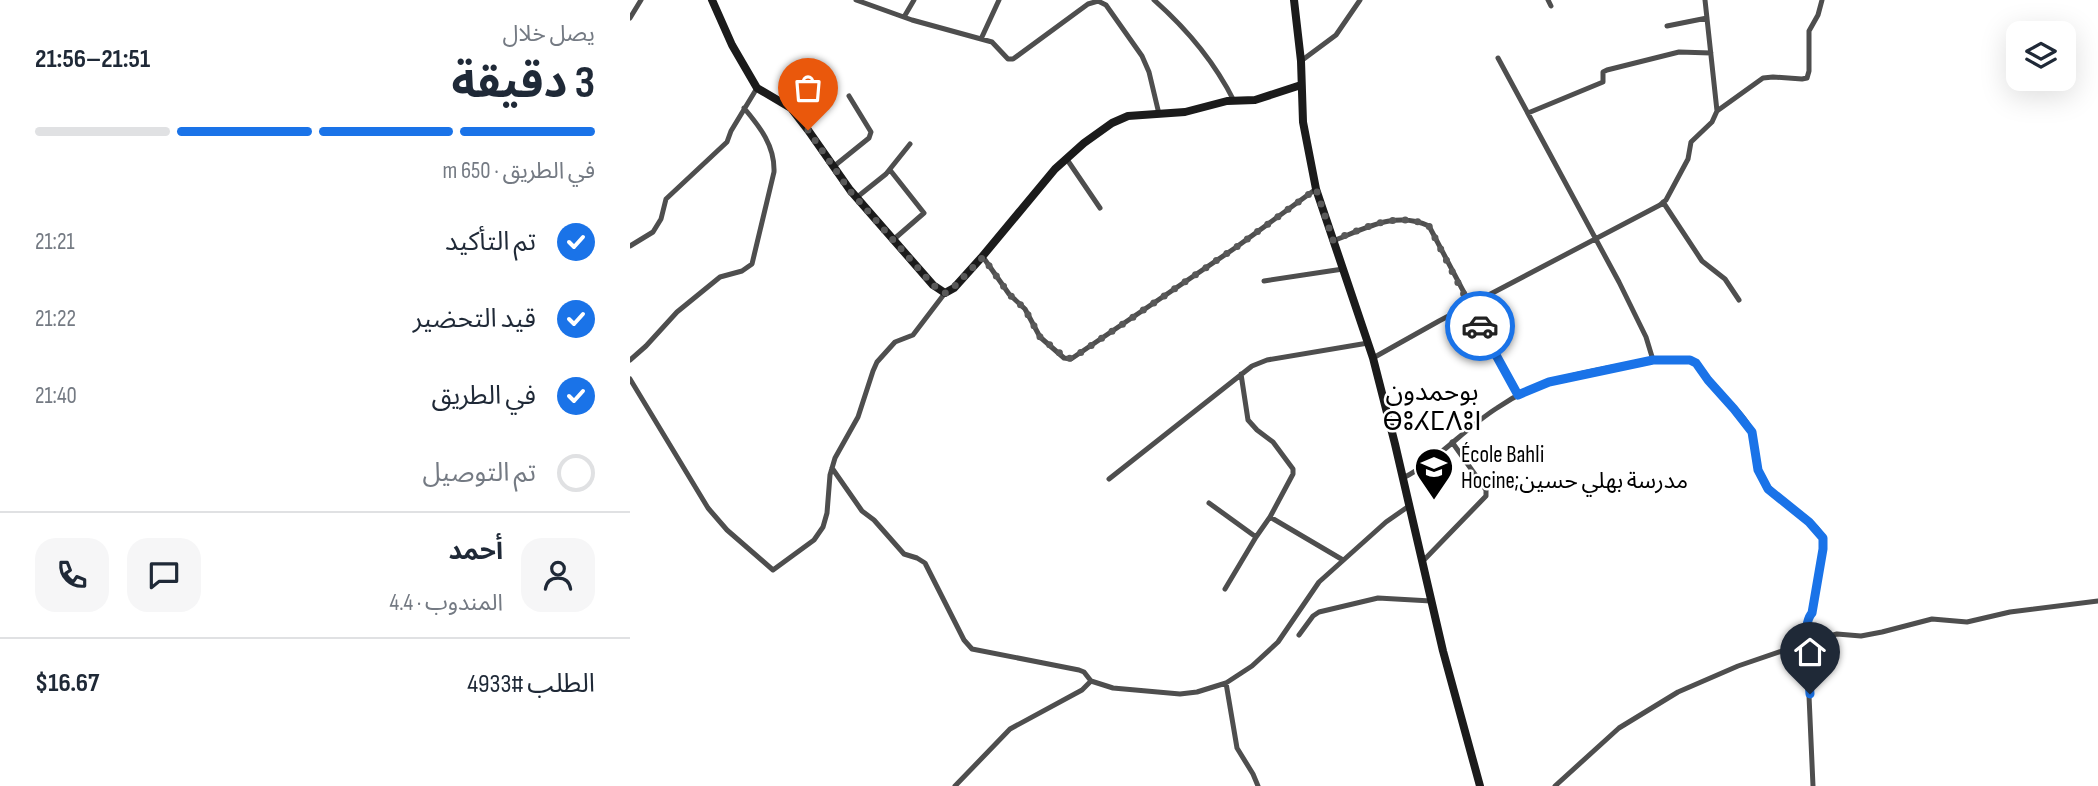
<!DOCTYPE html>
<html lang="ar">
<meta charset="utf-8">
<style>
:root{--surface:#fff;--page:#f6f6f7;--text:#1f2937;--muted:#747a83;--line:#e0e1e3;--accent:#1a73e8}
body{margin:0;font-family:"Sofia Sans Condensed","Noto Sans Arabic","Noto Sans Tifinagh",sans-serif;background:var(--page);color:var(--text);direction:rtl;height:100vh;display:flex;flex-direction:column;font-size:26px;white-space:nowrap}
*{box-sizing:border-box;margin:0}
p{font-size:23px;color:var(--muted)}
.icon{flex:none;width:38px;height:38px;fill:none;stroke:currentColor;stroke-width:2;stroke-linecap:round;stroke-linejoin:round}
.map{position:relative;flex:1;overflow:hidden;direction:ltr}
.side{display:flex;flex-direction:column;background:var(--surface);width:630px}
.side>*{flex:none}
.tools{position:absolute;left:1376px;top:21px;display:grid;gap:14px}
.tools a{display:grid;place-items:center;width:70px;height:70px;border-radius:14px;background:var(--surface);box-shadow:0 7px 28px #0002;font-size:35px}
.pin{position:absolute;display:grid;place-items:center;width:60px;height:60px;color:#fff;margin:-72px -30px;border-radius:50% 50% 50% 0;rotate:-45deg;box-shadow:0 0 7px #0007}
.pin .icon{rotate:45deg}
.courier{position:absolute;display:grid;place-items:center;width:70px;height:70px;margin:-35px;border:5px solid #1a73e8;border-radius:50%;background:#fff;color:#222;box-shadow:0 2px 9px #0007}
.summary em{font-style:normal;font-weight:700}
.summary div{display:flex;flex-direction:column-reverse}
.summary{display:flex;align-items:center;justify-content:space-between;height:119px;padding:0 35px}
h1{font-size:46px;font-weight:700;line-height:52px}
.bar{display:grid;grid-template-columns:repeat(4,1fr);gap:10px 7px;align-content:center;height:84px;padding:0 35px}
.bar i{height:9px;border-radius:5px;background:var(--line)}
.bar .selected{background:var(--accent)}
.bar p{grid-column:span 4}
.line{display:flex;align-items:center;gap:18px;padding:0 35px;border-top:2px solid var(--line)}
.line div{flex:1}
.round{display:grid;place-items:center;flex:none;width:74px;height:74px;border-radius:21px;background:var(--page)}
ol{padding:0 35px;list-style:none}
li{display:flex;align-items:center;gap:21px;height:77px}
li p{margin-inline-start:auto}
li .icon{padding:7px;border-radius:50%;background:var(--accent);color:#fff;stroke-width:4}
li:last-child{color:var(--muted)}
li i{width:38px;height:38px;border:4px solid var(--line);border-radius:50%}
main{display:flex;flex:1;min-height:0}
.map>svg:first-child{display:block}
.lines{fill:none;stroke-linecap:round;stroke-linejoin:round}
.street{stroke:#4e4e4e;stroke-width:5}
.secondary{stroke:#1b1b1b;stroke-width:8}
.done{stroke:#595959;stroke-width:7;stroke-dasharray:0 12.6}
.route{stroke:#1a73e8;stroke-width:9}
.labels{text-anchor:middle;stroke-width:5;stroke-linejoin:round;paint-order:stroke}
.poi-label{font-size:23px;fill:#000;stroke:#fff;text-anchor:start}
.quarter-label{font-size:26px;fill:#000;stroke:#fff}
</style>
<main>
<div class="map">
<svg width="1468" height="786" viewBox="0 0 1468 786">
<rect width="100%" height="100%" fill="#fff"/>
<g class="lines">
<path class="street" d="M226,0L282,20L362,42L378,59H383L458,4L468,1L476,5L512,56L519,72L529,114
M524,0C558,30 584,61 604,101
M918,0L921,6
M274,17L284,0
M0,18L11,0
M1037,26L1077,18
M351,39L369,0
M868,58L989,282L1016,337L1023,360
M671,61L706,35L730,0
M161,108L174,98L191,92
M1087,111L1133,78L1143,77L1172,79L1177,78L1179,71V31L1188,15L1192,0
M898,113L973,82V72L977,70L1049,52L1081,53
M436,158L470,208
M203,167L239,138L241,132L219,96
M260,170L294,213L263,240
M226,198L256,174L280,144
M1033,202L1072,261L1095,279L1109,300
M703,241C734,229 766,210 799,226L888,395
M0,246L23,232L31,219L36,199L97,142L101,131L127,88
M353,257L379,294L395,309L410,337L434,358L441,359L605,248L686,189
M634,281L713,269
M743,358L809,321L1030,205L1036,200L1058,159L1061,142L1082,122L1087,111L1075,0
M0,360L16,346L47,312L90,277L112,271L122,264L144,172C145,146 130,127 114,108
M0,379L78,508L97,530L143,570L184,540L193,527L197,513L200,475L205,458L228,417L243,371L247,362L265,342L283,335L315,293
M202,468L232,511L244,520L274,554L287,558L295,563L334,640L342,649L449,670L454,672L461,681L483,688L550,694L567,692L596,683L622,666L648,642L689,582L756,522L779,506
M773,478C808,460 834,429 867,408C883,397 900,388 919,382C943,374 1040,353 1061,360C1069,363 1073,374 1078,380C1090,396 1116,414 1122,433C1126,445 1124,458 1128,470C1138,500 1187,516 1193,539C1195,552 1185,597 1182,613L1178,617L1176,628L1183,786
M479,479L622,366L637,360L738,343
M579,503L626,537
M640,517L713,560
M793,561L856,496V490L822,442
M595,589L626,537L640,517L663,474V469L643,442L627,430L618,420L611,374
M669,635L683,616L689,612L748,598L801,601
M596,683L607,748L623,774L628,786
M325,786L380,729L452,690L461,681
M925,786L989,728L1048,692L1108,666L1187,639L1207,634L1231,636L1252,632L1302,619L1337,622L1380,612L1468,601"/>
<path class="secondary" d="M82,0L102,45L127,88L161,108L178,130L220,190L303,285L315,293L324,288L351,258L425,169L454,143L482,123L498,116L555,112L597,101L625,100L671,85
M664,0L671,61L673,122L686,189L743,358L765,444L813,651L850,786"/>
</g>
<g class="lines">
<path class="done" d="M178,130L220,191L303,285L315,293L320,291L353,257L379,294L395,309L410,337L437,359L444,357L605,248L686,189L703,240C734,229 766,210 799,226L850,326"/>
<path class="route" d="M850,326L888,395L919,382L1023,360H1060L1066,363L1078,380L1104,409L1122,432L1128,470L1138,489L1179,522L1193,538V549L1182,613C1170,626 1179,675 1180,694"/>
</g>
<defs>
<g id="school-pin" transform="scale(2.0125)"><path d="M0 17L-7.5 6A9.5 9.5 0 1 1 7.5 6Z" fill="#000" stroke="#fff"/><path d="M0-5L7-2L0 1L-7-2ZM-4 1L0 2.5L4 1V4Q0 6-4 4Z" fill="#fff"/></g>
</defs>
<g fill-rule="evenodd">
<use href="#school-pin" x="804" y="467"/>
</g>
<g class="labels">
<g class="poi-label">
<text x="831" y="462">École Bahli<tspan x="831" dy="26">Hocine;مدرسة بهلي حسين</tspan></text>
</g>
<g class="quarter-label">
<text x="802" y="400">بوحمدون<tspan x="802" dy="30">ⴱⵓⵃⵎⴷⵓⵏ</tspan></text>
</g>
</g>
</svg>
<div class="tools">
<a><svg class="icon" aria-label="layers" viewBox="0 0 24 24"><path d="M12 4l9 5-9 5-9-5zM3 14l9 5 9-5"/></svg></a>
</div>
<div class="pin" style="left:178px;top:130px;background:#ea580c"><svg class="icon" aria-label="bag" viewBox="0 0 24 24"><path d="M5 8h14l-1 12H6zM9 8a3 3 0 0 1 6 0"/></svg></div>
<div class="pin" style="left:1180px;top:694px;background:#1f2937"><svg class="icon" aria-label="home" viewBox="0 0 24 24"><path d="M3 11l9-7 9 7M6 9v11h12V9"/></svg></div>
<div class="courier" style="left:850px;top:326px"><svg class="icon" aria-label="car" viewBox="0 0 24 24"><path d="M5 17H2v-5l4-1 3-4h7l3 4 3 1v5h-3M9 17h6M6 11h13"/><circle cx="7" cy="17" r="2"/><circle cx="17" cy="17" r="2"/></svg></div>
</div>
<section class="side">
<div class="summary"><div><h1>3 دقيقة</h1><p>يصل خلال</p></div><em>21:51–21:56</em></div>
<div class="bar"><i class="selected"></i><i class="selected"></i><i class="selected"></i><i></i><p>في الطريق · 650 m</p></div>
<ol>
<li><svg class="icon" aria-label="check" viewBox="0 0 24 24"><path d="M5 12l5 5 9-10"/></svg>تم التأكيد<p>21:21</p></li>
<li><svg class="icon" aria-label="check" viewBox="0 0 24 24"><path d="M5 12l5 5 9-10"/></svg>قيد التحضير<p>21:22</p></li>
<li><svg class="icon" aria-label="check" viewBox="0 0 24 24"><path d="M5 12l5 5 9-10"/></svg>في الطريق<p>21:40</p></li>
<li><i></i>تم التوصيل</li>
</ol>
<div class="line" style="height:126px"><a class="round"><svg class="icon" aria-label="person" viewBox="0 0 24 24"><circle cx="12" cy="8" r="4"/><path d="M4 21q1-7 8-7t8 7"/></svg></a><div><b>أحمد</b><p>المندوب · 4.4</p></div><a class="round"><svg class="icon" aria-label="chat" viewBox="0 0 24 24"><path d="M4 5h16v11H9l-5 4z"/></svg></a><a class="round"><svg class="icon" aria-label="phone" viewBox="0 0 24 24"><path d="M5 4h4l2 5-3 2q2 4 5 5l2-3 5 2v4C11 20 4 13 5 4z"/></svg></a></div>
<div class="line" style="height:91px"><div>الطلب #4933</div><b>$16.67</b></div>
</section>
</main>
